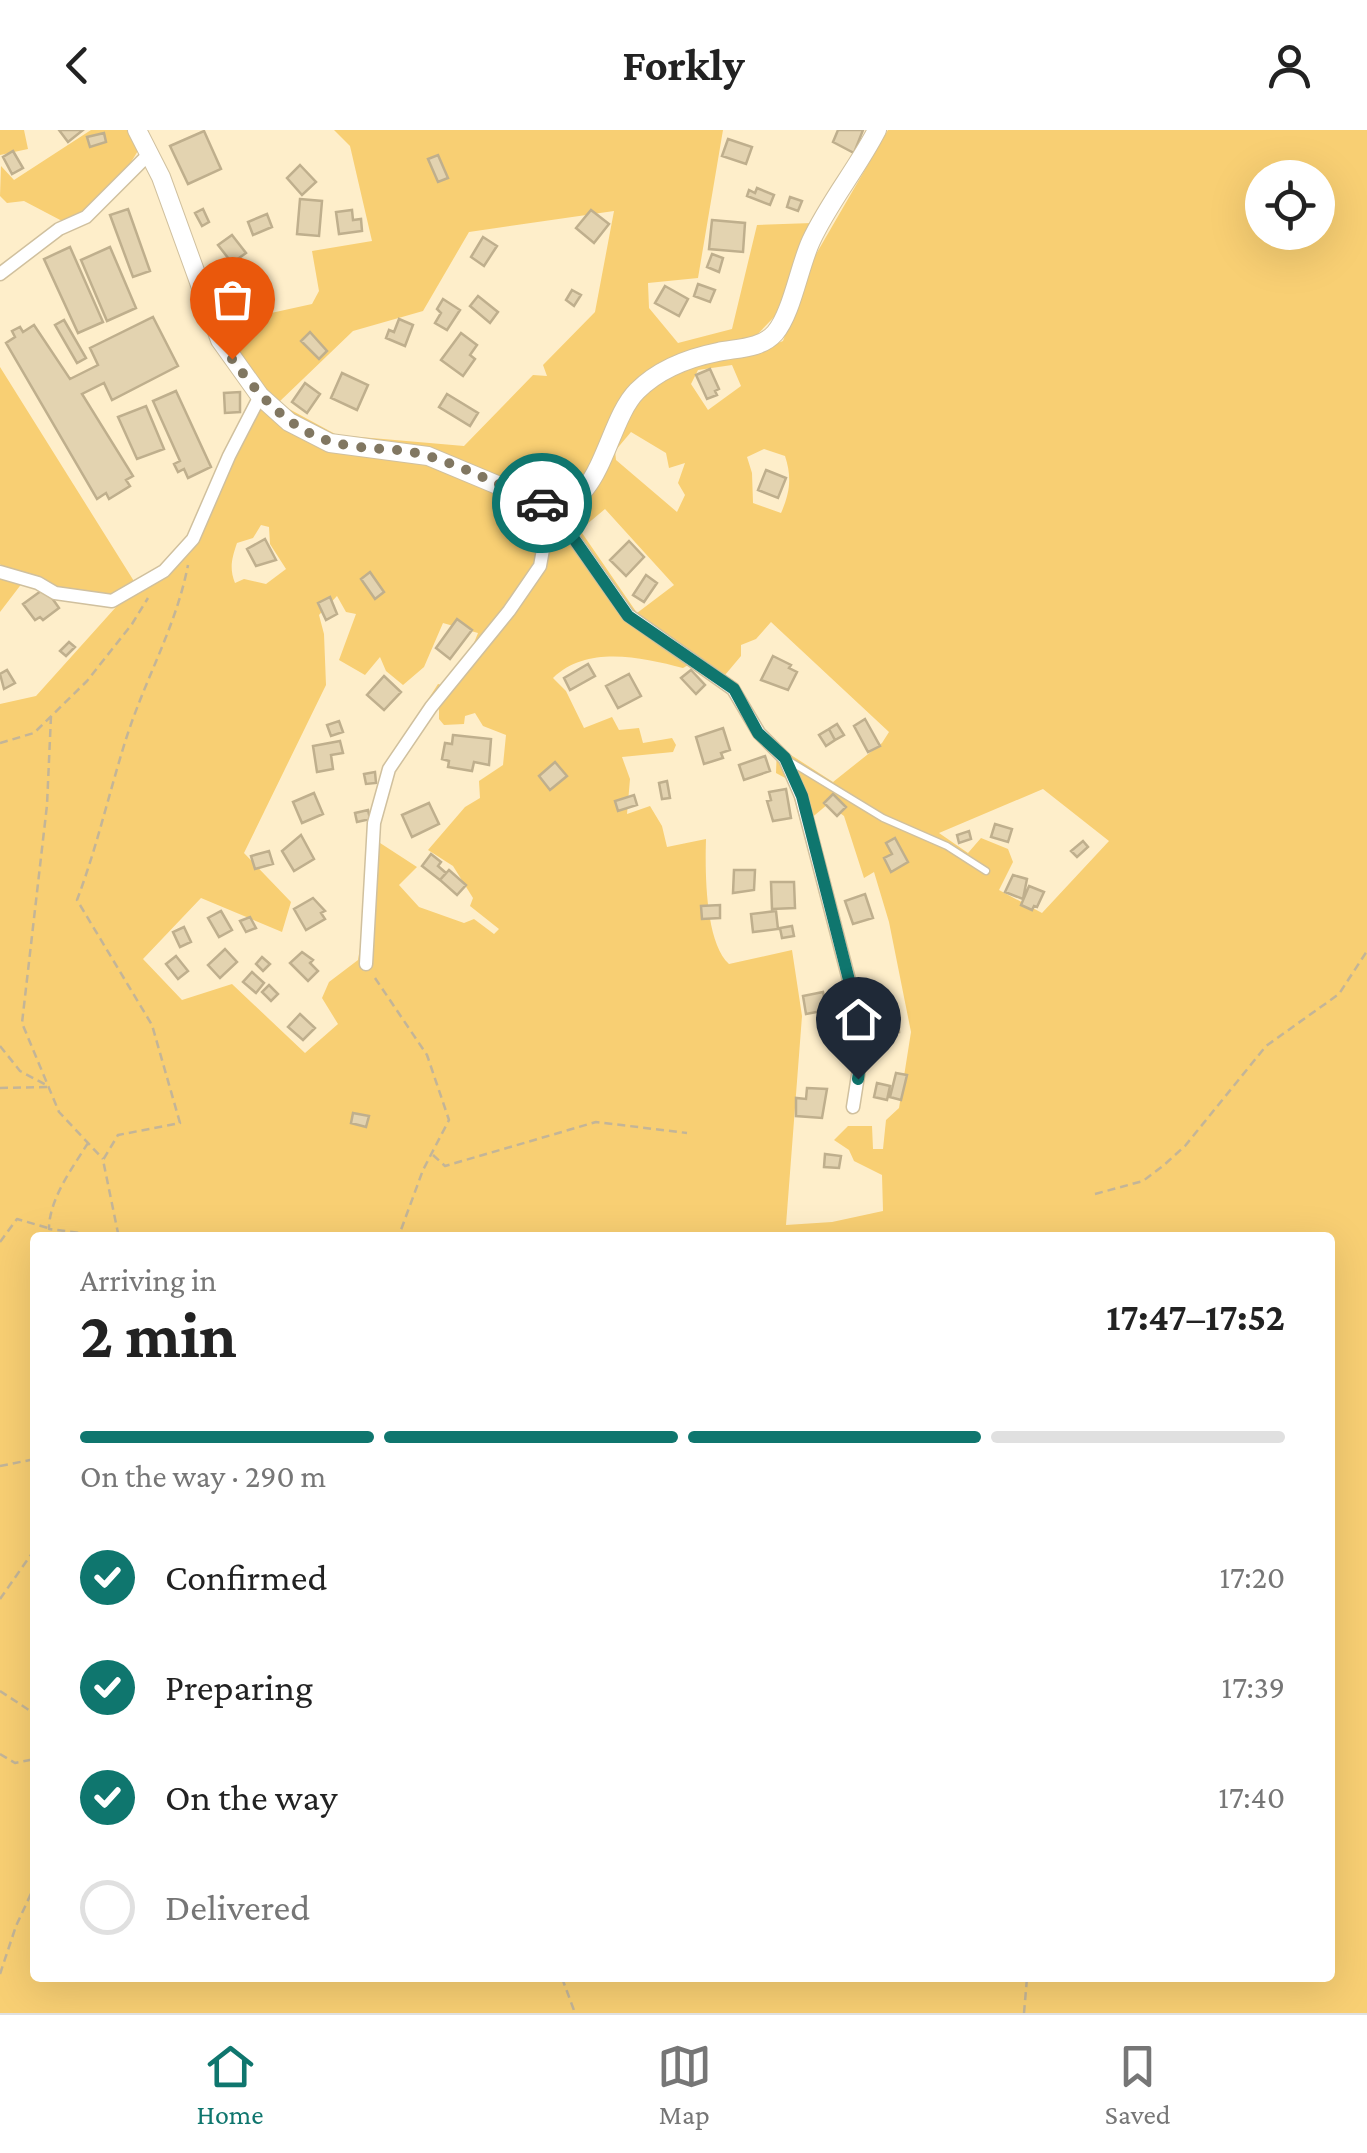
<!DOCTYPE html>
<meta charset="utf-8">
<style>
:root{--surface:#fff;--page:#f2f2f2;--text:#222;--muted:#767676;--line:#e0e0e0;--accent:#0f766e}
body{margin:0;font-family:"Crimson Pro",serif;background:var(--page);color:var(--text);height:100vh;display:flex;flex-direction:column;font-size:38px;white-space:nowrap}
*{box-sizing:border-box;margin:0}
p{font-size:32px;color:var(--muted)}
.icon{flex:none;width:55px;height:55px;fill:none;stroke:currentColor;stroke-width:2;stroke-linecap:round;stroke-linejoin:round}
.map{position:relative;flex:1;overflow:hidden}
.drawer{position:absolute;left:30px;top:1102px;width:1305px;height:750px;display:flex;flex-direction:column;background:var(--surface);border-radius:10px;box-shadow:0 10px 40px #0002}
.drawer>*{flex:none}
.tools{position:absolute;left:1245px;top:30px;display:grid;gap:20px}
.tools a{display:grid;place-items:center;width:90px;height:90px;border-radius:50%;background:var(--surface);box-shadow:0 10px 40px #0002;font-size:50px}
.pin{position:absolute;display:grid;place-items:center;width:85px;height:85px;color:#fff;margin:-102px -42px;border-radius:50% 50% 50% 0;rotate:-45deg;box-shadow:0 0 10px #0007}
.pin .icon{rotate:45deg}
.courier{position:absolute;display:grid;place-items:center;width:100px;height:100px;margin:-50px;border:8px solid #0f766e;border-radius:50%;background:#fff;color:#222;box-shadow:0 2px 12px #0007}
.headline em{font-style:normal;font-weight:700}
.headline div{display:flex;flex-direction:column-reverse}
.headline{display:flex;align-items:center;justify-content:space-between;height:170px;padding:0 50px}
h1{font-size:65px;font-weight:700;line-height:75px}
.bar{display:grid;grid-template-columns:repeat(4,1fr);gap:15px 10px;align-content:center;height:120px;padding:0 50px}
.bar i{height:12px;border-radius:8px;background:var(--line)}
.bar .selected{background:var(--accent)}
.bar p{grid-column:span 4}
ol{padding:0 50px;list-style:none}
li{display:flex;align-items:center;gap:30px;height:110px}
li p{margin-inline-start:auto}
li .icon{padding:10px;border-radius:50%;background:var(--accent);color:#fff;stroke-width:4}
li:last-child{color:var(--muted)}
li i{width:55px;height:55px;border:5px solid var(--line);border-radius:50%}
header{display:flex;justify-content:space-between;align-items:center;height:130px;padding:0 50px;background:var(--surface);font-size:45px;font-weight:700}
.tab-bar{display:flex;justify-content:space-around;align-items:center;height:140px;border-top:2px solid var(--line);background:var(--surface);font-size:28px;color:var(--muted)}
.tab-bar a{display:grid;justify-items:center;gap:5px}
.tab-bar .selected{color:var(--accent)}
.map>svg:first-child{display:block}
.green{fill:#f8cf73;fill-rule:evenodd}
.building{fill:#e3d3b0;stroke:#bfaf8d;stroke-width:2.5}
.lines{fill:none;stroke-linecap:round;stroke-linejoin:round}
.lane-casing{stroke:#d0c09e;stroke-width:9}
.street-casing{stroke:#d0c09e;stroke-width:15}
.secondary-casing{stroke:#d0c09e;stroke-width:20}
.path{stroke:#c3b598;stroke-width:2.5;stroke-dasharray:8 5;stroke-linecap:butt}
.lane{stroke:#fff;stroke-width:6}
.street{stroke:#fff;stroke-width:12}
.secondary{stroke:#fff;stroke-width:18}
.done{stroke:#817761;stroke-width:10;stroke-dasharray:0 18}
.route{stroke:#0f766e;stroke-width:12}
</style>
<header><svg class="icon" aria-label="back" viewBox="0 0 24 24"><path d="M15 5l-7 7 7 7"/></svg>Forkly<svg class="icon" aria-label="person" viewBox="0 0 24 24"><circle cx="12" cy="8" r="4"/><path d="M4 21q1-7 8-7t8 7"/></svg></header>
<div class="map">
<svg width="1367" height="1883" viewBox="0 0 1367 1883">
<rect width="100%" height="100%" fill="#feeeca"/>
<path class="green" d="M0,0H24L28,19L0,25Z
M91,0H127L139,19C122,49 95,77 64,92L24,71L7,73L0,66L1,36L14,50Z
M334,0H723L698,148L648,153L649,178L678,213L732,199L757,95L812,93L775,186L753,209L763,219L783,211L808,138L888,0H1367V1883H0V574L36,566L116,477L26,448L0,482V438H3L0,434V237L137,456L179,431L258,280L202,143L244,137L253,187L312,174L319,161L312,121L372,111L350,16ZM1262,48H1318V102H1262ZM614,81L595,182L543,235L547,246L533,245L464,316L337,305L278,273L353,201L423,181L469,102ZM732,235L741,256L708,280L691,254L698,240ZM631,302L666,323L669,338L685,333L678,353L685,365L677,382L616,330L615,321ZM764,319L785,326C792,347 790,363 781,383L753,373L752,343L747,327ZM587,364L566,382L567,395H546L543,385L532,380L539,366L550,370ZM605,379L674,455L637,483L580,400ZM261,395L269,397L270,414L286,439L266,454L244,449L235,453C229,438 232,428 237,413L253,408ZM337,466L346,482L356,484L339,530L365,545L380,527L386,541L403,555L424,537L443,493L478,503L462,542L450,557L438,554L427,571L439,578V589L444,595L464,594L465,586L475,583L483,596L506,605L503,635L479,651L480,668L465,677L428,720L453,736L473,768L470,776L499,799L494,804L474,789L464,793L419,777L399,755L417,737L377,711L358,830L329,852L322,868L338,894L305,923L232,854L182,870L143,829L201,768L282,802L291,772L244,723L326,555L324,504L319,485ZM771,492L889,602L882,613L833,652L777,616L776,643L789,650L803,701L798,660L809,690L828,674L844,686L864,748L874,742L889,792L911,902L899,978L886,990L883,1019H873L872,996H848L834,1010L849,1020L854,1031L882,1045L883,1081L832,1092L786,1095L802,886L792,820L729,834C705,812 705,741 706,709L667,717L662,696L650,676L627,684L630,649L622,627L673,622L676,615L672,608L643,613L639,598L619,600L612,587L584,598L566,561L553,548C587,515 641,527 683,538L690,534L692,525L725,545L741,526V515L756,509ZM1043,659L1109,711L1042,783L999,760L1013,732L1008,719L981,708L968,723L939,703ZM35,1108H1330V1848H35Z"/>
<path class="building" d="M59,0H83L68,12Z
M838,0H863L854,23L833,12Z
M204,1L221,39L188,54L170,16Z
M104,3L106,12L90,17L87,7Z
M728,9L752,17L746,34L722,26Z
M13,21L23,38L12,44L3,27Z
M438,25L448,48L438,52L428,29Z
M300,35L316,52L302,65L287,48Z
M757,58L774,65L770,75L747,66L749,60L755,63Z
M790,67L802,71L798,81L787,77Z
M300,69L322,71L319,106L297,104Z
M128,79L150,141L133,147L110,85Z
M203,79L209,92L202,96L195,83Z
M352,80L353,90L361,89L362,101L339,104L336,82Z
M591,80L609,94L594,113L576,98Z
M267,84L272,97L253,105L248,92Z
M712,90L745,93L743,122L709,119Z
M232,105L246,123L232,133L218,115Z
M483,107L497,116L484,136L471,127Z
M70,117L103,192L78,203L44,129Z
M110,117L136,178L107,191L81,130Z
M712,124L723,128L719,142L707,137Z
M698,154L715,160L710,172L694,166Z
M665,156L688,169L679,186L655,173Z
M572,160L581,165L574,176L566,170Z
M478,166L498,182L490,193L470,176Z
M443,169L460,180L447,200L435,193L441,183L437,179Z
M153,187L178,236L112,270L104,253L82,264L133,346L126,350L130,356L109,369L106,363L97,369L6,213L15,207L12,201L20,197L23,202L34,195L70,249L98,235L90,218Z
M399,189L413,195L405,216L386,208L389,200L394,202Z
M64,190L86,228L77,233L55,195Z
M310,202L327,221L319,229L301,211Z
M461,203L477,215L470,225L475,229L463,246L441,230Z
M710,239L719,259L715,261L717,265L707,269L696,245Z
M342,243L368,255L357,280L331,268Z
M305,253L320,264L307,283L292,272Z
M176,261L211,337L188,348L184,339L178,342L174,334L180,331L153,271Z
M240,262V282L225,283L224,263Z
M447,264L478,283L470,296L439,277Z
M146,276L164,319L137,329L118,287Z
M766,340L786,348L778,368L758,360Z
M265,409L276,430L256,436L247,419Z
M629,411L644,427L626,446L610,430Z
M370,442L384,462L375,469L361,449Z
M646,445L657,453L644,472L633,465Z
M45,458L59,478L43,490L40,487L35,490L23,474Z
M330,467L337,484L326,490L318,473Z
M457,489L472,500L450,529L436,518Z
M69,512L75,517L66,526L60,521Z
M773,526L791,535L789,538L797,542L788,560L761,550Z
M588,534L595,546L570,560L564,548Z
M7,540L15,553L4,559L0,544Z
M691,540L705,555L696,564L681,548Z
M629,544L641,566L618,578L606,556Z
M384,546L401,562L384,580L367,565Z
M865,589L880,616L868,622L854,596Z
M339,591L343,602L331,606L327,595Z
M837,594L844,605L835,610L829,599Z
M723,598L730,620L721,623L723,628L704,634L696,607Z
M829,599L835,610L826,616L819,605Z
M453,605L491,609L489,635L474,632L472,641L448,637L449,631L442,629L445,613L452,614Z
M340,611L343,623L331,625L333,639L317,642L313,616Z
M765,626L770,641L744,650L739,635Z
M555,632L567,646L550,660L539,646Z
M375,642L376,653L366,654L364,644Z
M667,651L670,668L662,669L659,653Z
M786,659L791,688L773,691L767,671L771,670L769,662Z
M314,663L323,684L302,693L293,672Z
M833,664L846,677L837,686L824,673Z
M634,665L637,675L618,681L615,671Z
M429,673L439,694L412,707L402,685Z
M368,680L370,689L357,692L355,683Z
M995,694L1012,699L1008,712L991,707Z
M969,701L971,709L959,713L957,705Z
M301,705L314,729L294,741L282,721Z
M895,708L908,732L891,742L884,728L892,724L886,713Z
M1083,711L1088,717L1077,727L1071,721Z
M269,721L273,734L255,739L251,726Z
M431,724L441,732L438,736L446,743L440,750L422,736Z
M449,740L466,755L457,765L440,750Z
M734,740H755L754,760L733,763Z
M1013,745L1027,749L1023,769L1005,762Z
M771,752H794L795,778L772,779Z
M1029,756L1044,762L1037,777L1034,776L1032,780L1021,775Z
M865,764L873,788L853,794L845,771Z
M313,768L325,781L321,783L325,789L306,800L294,779Z
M720,775V788L702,789L701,776Z
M221,781L232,800L219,807L208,788Z
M776,781L778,799L753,802L751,784Z
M250,787L256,798L246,802L240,791Z
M792,796L794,806L782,808L780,798Z
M184,797L191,812L180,817L173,802Z
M225,819L237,832L220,848L208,835Z
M302,822L313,830L310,833L318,841L308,851L290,833Z
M176,826L188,841L178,849L166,834Z
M262,827L270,834L263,841L256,834Z
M252,842L264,853L256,863L243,852Z
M269,855L278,864L271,871L262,862Z
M823,862L827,880L806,884L803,866Z
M300,884L315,898L303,910L288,897Z
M898,885L899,902L884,903L882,886Z
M896,943L907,945L901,970L890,967Z
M877,953L890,956L887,970L874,967Z
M807,958L827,959L822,988L796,986V968L806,969Z
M353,983L369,986L366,997L351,993Z
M825,1024L841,1026L839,1038L824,1037Z"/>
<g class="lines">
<g class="lane-casing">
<path id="lane" d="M786,629L883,688L947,716L986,741"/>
</g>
<g class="street-casing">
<path id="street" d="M0,144L59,99L86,87L150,23
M551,376L628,485L733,559L759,603L785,629L801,666L849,850L862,920L853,977
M0,442L38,453L55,463L112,471L164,441L193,409L229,326L260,266
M366,834L374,693L389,639L431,577L509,481L540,436L551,376"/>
</g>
<g class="secondary-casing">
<path id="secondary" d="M137,0L161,47L220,210L260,266L289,292L330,313L428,326L543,374C601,387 605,293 637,261C659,239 688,228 718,222C737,218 761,219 775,203C792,183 799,137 811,111C829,72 857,39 877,0"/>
</g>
<path class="path" d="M51,586L47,675L22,893L59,982L103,1029
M0,613L34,603L87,551L132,494L148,468
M375,848L427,925L449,990L423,1040L398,1108
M0,916L20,941L48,956
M0,958L47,957
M88,1013C73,1037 49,1069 49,1099L119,1108L103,1030L118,1005L180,993L152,895L77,770C97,717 109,663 126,609C145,549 176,497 188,435
M433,1025L445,1036L596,992L687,1003
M1095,1064L1143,1051L1164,1035L1185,1016L1266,916L1339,864L1367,821
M0,1112L17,1089L48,1098
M0,1336L35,1329
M0,1469L35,1419
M0,1561L35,1584
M0,1624L15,1633L35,1629
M0,1844L16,1796L35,1755
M562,1848L575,1883
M1024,1883L1027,1848"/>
<use href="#lane" class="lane"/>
<use href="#street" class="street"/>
<use href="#secondary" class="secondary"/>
</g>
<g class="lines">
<path class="done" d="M232,229C263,271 297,309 352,316C378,320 403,318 428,326C468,338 504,358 542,373"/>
<path class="route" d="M542,373L551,376L628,486L734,559L758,603L785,628L802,666L849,850L862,920L858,949"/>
</g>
</svg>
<div class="tools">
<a><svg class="icon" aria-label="locate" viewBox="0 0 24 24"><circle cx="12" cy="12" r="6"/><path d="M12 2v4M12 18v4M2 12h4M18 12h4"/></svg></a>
</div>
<div class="pin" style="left:232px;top:229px;background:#ea580c"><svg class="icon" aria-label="bag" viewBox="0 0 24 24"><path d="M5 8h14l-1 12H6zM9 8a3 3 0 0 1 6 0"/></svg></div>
<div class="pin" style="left:858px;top:949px;background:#1f2937"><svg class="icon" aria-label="home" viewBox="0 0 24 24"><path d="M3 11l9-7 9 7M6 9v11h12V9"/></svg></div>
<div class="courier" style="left:542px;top:373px"><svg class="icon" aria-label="car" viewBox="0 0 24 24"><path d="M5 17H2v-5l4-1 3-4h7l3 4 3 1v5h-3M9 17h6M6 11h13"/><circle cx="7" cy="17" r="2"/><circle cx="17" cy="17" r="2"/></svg></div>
<section class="drawer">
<div class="headline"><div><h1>2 min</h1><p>Arriving in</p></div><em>17:47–17:52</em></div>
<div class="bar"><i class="selected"></i><i class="selected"></i><i class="selected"></i><i></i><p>On the way · 290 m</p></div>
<ol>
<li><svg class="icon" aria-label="check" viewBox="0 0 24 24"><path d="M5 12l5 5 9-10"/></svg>Confirmed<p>17:20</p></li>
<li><svg class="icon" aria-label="check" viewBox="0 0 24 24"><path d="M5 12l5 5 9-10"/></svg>Preparing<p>17:39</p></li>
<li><svg class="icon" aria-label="check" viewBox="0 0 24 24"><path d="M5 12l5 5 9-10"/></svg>On the way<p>17:40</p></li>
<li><i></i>Delivered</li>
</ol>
</section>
</div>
<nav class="tab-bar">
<a class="selected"><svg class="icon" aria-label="home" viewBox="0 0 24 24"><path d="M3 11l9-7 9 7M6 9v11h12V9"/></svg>Home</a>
<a><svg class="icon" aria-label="map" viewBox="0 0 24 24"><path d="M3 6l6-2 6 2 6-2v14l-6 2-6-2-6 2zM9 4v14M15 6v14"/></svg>Map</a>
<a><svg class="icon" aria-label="saved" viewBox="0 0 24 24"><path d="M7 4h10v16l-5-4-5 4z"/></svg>Saved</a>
</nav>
